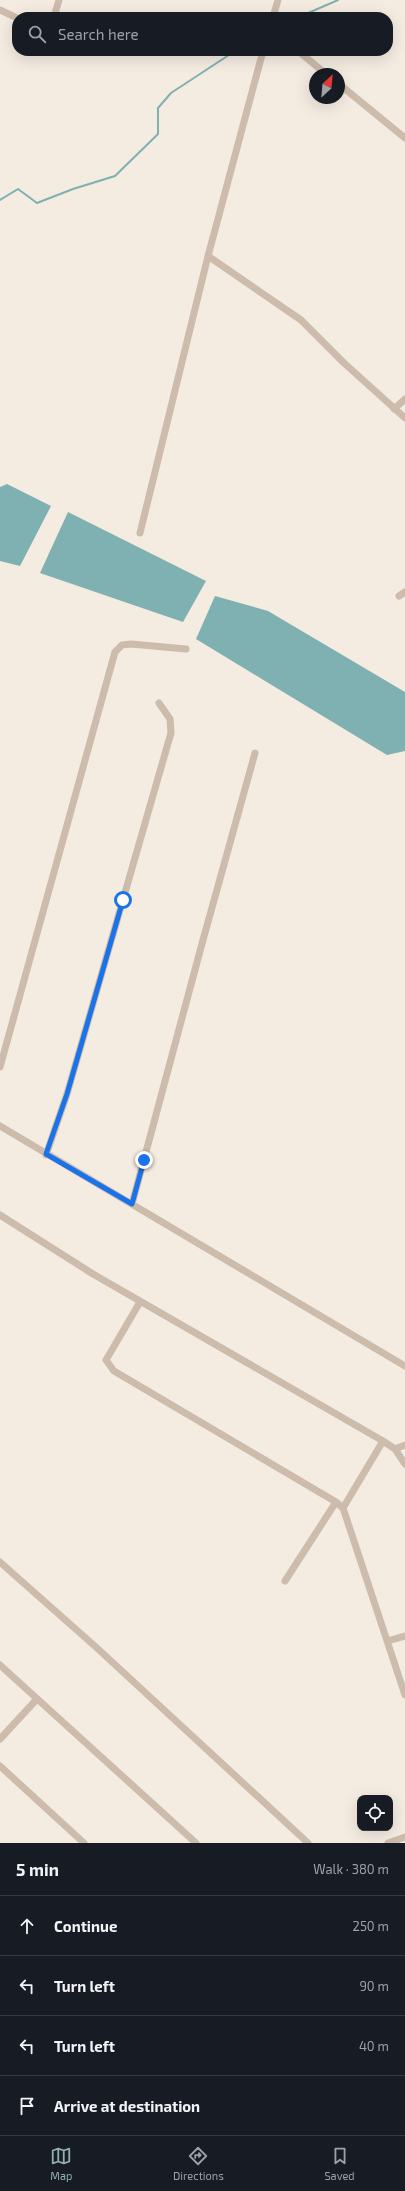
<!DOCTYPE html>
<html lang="en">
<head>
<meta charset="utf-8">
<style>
  :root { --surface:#171b24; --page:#20242c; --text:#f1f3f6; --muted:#9ea1a6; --line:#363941; --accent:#92aeb2 }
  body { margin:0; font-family:"Exo 2",sans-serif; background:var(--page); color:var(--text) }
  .controls { position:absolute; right:12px; bottom:12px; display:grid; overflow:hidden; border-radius:8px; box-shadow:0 4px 16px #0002 }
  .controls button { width:36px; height:36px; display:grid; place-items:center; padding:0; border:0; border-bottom:1px solid var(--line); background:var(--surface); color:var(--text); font:20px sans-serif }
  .compass { position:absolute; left:309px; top:68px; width:36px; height:36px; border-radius:50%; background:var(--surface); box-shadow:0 4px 16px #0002; rotate:26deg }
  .stop { position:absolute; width:12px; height:12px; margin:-9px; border:3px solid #1a73e8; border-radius:50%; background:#fff }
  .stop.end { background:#1a73e8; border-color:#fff; box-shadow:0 1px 4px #0008 }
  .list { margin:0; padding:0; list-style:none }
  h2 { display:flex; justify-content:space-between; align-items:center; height:52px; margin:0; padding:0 16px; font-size:17px }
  h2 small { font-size:13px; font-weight:400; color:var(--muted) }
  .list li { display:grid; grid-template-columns:26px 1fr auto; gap:12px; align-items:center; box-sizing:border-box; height:60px; padding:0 16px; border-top:1px solid var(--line) }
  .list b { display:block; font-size:15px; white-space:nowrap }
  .list em { font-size:13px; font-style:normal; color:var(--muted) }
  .icon { flex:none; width:22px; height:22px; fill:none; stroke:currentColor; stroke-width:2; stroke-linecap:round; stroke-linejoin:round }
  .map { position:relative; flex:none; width:405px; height:1843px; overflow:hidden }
  .search { position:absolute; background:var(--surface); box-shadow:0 4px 16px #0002; left:12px; right:12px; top:12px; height:44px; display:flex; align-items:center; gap:10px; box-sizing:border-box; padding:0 14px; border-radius:16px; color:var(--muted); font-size:15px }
  .sheet { height:292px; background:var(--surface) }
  nav { display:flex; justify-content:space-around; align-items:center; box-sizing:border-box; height:56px; border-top:1px solid var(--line); background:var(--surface); font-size:11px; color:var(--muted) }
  nav a { display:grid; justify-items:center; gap:2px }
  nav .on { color:var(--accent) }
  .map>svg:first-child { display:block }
  .water { fill:#7fb0b2 }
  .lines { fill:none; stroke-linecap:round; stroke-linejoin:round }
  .stream { stroke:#7fb0b2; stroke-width:2 }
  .minor { stroke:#cdbbac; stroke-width:7 }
  .route { stroke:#1a73e8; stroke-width:5 }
</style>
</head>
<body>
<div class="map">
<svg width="405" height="1843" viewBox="0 0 405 1843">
  <rect width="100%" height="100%" fill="#f4ebe1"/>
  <path class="water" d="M7,484L51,506L20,566L0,561V487Z
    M68,512L206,581L183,622L40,573Z
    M215,596L268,611L405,692V751L387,755L196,639Z"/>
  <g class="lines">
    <path class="stream" d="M299,17L338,0
      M0,200L18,189L37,203L73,189L115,176L158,134V108L171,93L235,51"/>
    <path class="minor" d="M0,10L17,18
      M54,17L59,0
      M273,17L278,0
      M298,51L326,74
      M339,84L405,138
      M208,256L301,320L344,363L405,418
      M394,409L405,399
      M140,533L208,256L263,51
      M399,596L405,592
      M0,1067L115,652L122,645L131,644L186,649
      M0,1126L405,1366
      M46,1155L67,1094L171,733L170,719L159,703
      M132,1204L203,940L255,753
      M0,1215L93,1274L383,1441L395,1449L405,1464
      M140,1302L106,1360L114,1371L336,1502L343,1508L405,1695
      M395,1449L405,1445
      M343,1508L383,1441
      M0,1562L97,1648L308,1843
      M285,1581L336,1502
      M387,1641L405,1636
      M0,1665L196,1843
      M0,1739L37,1699
      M0,1766L84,1843
      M388,1843L405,1837"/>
  </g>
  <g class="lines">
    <path class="route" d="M123,900L67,1094L46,1154L132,1204L144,1160"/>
  </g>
</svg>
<div class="controls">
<button><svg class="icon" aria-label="locate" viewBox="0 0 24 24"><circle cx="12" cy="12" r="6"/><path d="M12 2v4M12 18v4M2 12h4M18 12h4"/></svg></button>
</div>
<svg class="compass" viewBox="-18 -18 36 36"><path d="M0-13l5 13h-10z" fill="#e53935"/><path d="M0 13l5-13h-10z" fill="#9ea1a6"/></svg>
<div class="stop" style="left:123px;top:900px"></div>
<div class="stop end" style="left:144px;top:1160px"></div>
<div class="search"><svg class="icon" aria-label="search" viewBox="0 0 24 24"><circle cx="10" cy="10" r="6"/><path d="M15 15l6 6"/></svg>Search here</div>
</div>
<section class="sheet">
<h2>5 min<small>Walk · 380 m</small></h2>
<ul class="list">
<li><svg class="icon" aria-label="ahead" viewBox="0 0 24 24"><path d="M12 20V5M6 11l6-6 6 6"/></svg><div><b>Continue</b></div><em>250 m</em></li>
<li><svg class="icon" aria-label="left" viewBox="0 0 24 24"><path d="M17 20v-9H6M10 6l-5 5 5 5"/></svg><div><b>Turn left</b></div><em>90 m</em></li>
<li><svg class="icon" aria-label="left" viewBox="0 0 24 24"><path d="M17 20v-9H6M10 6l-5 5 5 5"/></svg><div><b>Turn left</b></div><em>40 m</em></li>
<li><svg class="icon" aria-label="arrive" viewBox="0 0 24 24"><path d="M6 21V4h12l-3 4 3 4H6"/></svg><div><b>Arrive at destination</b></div></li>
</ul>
</section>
<nav>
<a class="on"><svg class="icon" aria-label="map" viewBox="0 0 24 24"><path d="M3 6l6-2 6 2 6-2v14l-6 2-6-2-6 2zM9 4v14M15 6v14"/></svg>Map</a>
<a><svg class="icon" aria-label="directions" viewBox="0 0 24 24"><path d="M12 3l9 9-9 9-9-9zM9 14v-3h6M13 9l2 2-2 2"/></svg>Directions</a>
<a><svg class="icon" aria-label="saved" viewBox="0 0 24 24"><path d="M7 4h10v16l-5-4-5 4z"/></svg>Saved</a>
</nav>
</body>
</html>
